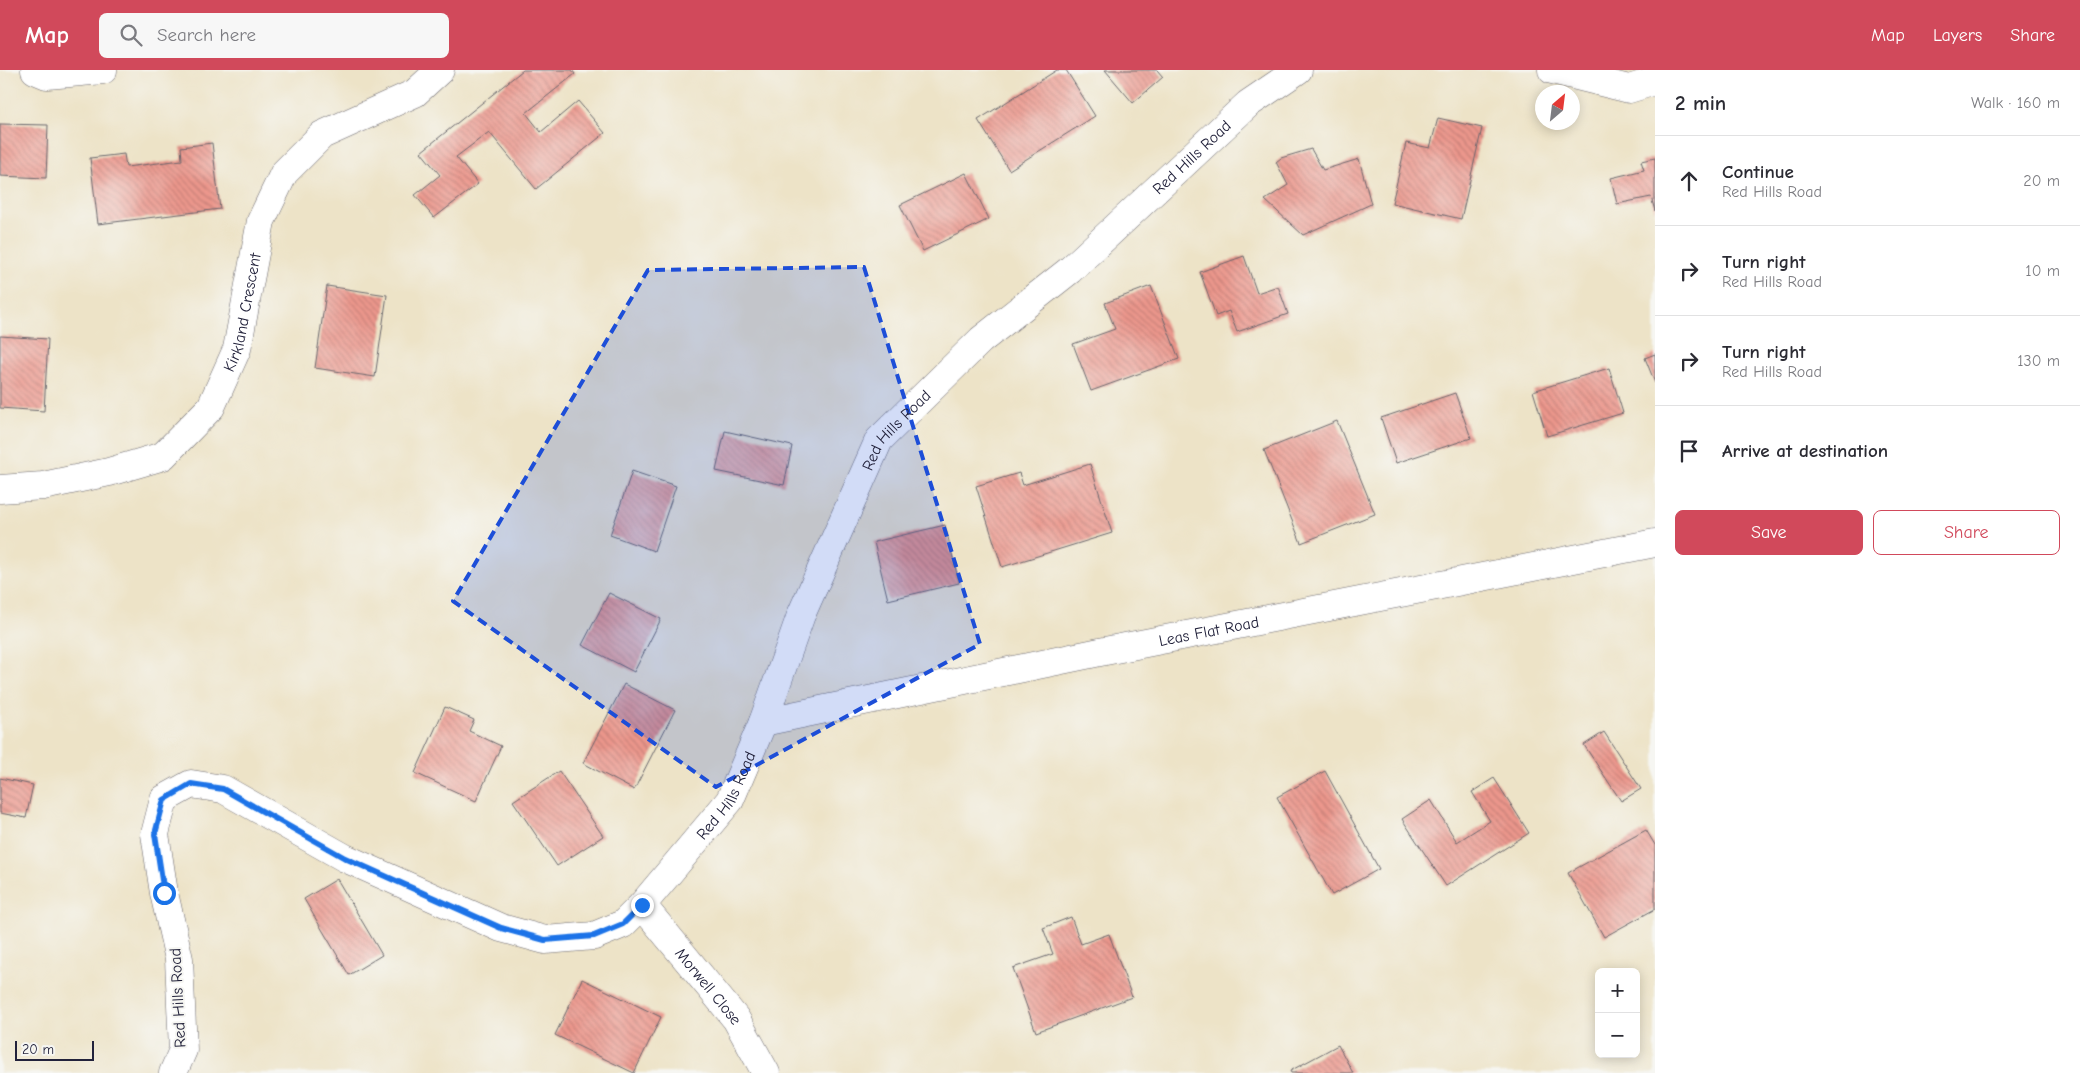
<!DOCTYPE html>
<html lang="en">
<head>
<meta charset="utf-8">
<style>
  :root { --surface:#fff; --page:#f7f7f7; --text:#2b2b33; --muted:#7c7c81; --line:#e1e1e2; --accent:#d1495b }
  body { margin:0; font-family:"Comic Neue",sans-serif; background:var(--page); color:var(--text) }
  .controls { position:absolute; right:15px; bottom:15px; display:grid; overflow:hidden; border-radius:8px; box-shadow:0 2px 12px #0003 }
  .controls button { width:45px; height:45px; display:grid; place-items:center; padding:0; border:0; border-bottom:1px solid var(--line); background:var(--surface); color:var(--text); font:25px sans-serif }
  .compass { position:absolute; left:1535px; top:15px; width:45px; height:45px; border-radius:50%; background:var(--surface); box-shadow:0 2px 12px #0003; rotate:28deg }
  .scale { position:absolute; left:15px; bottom:12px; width:79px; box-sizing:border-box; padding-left:5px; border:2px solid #22223b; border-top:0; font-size:14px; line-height:18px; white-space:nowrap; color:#22223b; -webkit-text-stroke:4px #f6f6f2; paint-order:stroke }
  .stop { position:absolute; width:15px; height:15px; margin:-11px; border:4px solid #1a73e8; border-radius:50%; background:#fff }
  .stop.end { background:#1a73e8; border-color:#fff; box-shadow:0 1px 5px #0008 }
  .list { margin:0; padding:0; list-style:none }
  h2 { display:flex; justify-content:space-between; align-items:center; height:65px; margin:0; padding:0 20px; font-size:21px }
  h2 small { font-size:16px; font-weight:400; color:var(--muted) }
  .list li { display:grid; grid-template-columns:32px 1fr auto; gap:15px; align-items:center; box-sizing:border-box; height:90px; padding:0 20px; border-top:1px solid var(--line) }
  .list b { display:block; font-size:19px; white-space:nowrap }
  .list p { margin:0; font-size:16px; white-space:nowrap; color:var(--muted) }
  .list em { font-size:16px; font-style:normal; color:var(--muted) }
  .actions { display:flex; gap:10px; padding:15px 20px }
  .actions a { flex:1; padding:11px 0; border:1px solid var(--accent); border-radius:8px; text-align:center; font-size:18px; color:var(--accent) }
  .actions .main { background:var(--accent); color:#fff }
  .icon { flex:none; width:28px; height:28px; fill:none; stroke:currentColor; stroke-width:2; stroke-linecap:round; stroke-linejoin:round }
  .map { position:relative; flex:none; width:1655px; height:1003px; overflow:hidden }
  header { display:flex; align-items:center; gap:30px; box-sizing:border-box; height:70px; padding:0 25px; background:var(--accent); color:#fff }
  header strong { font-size:24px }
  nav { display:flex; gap:28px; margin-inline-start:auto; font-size:18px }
  .search { width:350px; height:45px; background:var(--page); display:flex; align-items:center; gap:12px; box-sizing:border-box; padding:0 18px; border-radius:8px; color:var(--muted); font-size:19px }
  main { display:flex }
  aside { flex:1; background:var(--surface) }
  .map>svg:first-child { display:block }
  .building { fill:url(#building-back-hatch) }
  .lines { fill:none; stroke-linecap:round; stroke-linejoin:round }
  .minor-casing { stroke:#69666c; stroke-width:29 }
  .major-casing { stroke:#69666c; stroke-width:29 }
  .minor { stroke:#fff; stroke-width:28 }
  .major { stroke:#fff; stroke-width:28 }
  .route { stroke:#1a73e8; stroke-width:6 }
  .marked { fill:#1d4ed8; fill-opacity:0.2; stroke:#1d4ed8; stroke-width:4; stroke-dasharray:10 6; stroke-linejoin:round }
  .labels { text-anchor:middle; stroke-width:4; stroke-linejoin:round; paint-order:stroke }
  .street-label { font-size:16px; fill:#22223b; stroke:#f6f6f2 }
</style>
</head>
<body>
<header>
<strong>Map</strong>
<div class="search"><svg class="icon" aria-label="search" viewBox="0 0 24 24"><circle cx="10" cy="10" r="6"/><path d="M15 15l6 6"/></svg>Search here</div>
<nav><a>Map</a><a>Layers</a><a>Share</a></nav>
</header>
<main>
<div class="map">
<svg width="1655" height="1003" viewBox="0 0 1655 1003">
  <defs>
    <pattern id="building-back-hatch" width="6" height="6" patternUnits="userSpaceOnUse" patternTransform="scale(1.25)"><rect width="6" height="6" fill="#ec978c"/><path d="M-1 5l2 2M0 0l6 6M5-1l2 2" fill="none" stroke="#bf7b74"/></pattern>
  </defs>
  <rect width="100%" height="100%" fill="#f6f6f2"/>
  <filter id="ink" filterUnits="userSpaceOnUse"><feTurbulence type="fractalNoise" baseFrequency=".02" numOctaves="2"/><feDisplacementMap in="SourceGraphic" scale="10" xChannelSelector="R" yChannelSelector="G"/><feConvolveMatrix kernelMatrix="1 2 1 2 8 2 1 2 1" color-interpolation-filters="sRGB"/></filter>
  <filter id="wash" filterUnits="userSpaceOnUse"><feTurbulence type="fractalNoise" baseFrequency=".0096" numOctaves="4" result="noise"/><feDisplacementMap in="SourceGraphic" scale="20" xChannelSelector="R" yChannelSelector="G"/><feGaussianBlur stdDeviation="1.12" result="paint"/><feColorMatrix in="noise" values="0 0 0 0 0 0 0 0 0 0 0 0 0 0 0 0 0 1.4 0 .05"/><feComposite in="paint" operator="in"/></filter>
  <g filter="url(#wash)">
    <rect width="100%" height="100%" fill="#ede3c7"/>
    <g id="blocks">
      <path class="building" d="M523,0H572L575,4L526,43L541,62L578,31L605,63L536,119L489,62L456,87L478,114L434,148L415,125L440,105L421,82Z
        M1057,0H1066L1095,46L1009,100L978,50Z
        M1105,0H1157L1163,7L1133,33Z
        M1438,48L1482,58L1461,149L1392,133L1406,73L1430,78Z
        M0,54L48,55L46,108L0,106Z
        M212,73L220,139L98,154L90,88L124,84L126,97L182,90L181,77Z
        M1311,79L1323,100L1359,89L1371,134L1303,165L1265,130L1288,115L1276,92L1281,88Z
        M1655,88V141L1651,127L1617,134L1611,108L1644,100L1641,91Z
        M966,103L989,149L923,181L900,135Z
        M1244,186L1257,223L1278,216L1288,244L1237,262L1229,241L1216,246L1200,202Z
        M327,216L387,225L375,307L315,298Z
        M1151,216L1179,289L1091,321L1073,274L1115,259L1105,233Z
        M0,266L48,269L44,341L0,338Z
        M1655,284V313L1645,288Z
        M1609,298L1623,343L1547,366L1533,321Z
        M1455,323L1471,368L1396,393L1381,348Z
        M1337,351L1375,444L1301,473L1264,380Z
        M725,361L792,376L784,415L716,401Z
        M1090,394L1112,463L1002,497L976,416L1019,403L1023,415Z
        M632,401L676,416L654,481L610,465Z
        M945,455L959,513L888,530L874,472Z
        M609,523L661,549L634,602L582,575Z
        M624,614L675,640L634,720L583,693Z
        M445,637L474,650L469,661L501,676L476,731L415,703Z
        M1604,662L1641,719L1621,731L1584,675Z
        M559,701L603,766L557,796L513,731Z
        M1325,701L1379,799L1332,825L1277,727Z
        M0,708L33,715L26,748L0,743Z
        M1494,708L1529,763L1446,816L1402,749L1431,730L1457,772L1490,751L1472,722Z
        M1646,760L1655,775V839L1604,867L1568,803Z
        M337,809L382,885L349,905L304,829Z
        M1071,847L1081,874L1109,864L1132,927L1036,962L1013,898L1053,884L1043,858Z
        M582,909L661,947L634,1003L555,965Z
        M1338,975L1353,1003H1291L1290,1001Z"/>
    </g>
  </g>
  <g filter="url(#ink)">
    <use href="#blocks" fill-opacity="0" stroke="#69666c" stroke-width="1"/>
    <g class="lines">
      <g class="minor-casing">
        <g id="minor">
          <path d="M35,0L47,5L103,0"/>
          <path id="s1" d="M0,419L43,416L109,402L163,386L211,337L237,279L261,151L284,103L322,65L415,23L440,0"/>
          <path id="s2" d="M763,652L1100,582L1655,473"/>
          <path id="s3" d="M642,835L736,949L766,1003"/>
        </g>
      </g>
      <g class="major-casing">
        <g id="major">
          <path d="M1552,0L1629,19L1655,11"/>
          <path id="s4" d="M173,1003L183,980L179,889L164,823L155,764L164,729L191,714L223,719L345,788L501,858L545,870L594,866L623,854L642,835L730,730L763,652L801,545L879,370L981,270L1070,200L1248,34L1298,0"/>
        </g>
      </g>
      <use href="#minor" class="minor"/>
      <use href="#major" class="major"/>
    </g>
  </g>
  <g class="lines" filter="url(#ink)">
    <path class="route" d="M164,823L155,764L164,730L191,714L223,719L345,788L501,858L545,870L594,866L623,854L642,835"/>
  </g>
  <path class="marked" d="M864,197L980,574L716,717L453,531L648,200Z"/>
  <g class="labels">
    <g class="street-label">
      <text dy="6" stroke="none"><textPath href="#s4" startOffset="1756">Red Hills Road</textPath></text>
      <text dy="6" stroke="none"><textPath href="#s1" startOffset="336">Kirkland Crescent</textPath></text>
      <text dy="6" stroke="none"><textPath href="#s4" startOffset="1352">Red Hills Road</textPath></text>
      <text dy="6" stroke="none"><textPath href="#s2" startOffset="455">Leas Flat Road</textPath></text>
      <text dy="6" stroke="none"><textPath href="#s4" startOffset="946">Red Hills Road</textPath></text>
      <text dy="6" stroke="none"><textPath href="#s3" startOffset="105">Morwell Close</textPath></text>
      <text transform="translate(177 928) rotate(-93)" y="6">Red Hills Road</text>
    </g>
  </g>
</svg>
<div class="controls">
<button>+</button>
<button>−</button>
</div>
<svg class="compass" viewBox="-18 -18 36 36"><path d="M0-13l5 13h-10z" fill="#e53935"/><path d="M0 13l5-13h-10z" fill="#7c7c81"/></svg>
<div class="scale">20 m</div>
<div class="stop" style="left:164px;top:823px"></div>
<div class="stop end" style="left:642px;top:835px"></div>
</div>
<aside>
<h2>2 min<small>Walk · 160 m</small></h2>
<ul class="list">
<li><svg class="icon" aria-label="ahead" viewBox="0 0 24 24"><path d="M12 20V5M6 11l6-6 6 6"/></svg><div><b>Continue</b><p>Red Hills Road</p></div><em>20 m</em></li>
<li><svg class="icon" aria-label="right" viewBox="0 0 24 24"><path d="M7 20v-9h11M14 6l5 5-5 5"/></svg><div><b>Turn right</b><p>Red Hills Road</p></div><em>10 m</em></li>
<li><svg class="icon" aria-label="right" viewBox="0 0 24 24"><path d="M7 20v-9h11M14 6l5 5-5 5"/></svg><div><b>Turn right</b><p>Red Hills Road</p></div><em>130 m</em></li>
<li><svg class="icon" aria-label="arrive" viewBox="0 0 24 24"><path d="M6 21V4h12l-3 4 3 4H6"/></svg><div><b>Arrive at destination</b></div></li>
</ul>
<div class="actions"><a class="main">Save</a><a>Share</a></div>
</aside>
</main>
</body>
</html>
